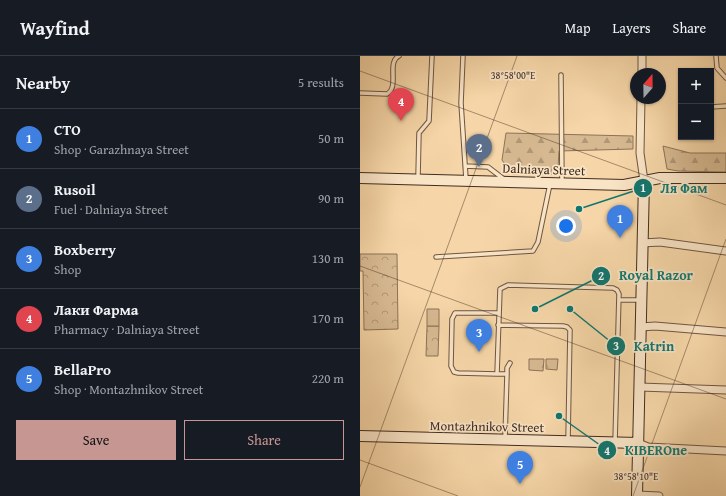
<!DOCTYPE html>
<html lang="en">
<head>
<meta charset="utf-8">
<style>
  :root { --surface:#171b24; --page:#242831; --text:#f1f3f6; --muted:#9ea1a6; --line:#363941; --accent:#c59692 }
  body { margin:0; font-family:"Gentium Book Plus",serif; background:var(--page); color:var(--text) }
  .controls { position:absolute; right:12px; top:12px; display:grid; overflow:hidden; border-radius:0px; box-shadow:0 1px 3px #0004 }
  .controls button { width:36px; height:36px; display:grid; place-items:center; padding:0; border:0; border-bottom:1px solid var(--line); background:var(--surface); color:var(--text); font:20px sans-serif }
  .compass { position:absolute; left:270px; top:12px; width:36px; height:36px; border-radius:50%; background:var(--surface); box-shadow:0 1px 3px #0004; rotate:20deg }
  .you { position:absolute; left:206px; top:170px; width:14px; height:14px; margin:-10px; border:3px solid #fff; border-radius:50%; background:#1a73e8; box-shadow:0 0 0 6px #1a73e833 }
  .badge { display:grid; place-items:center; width:26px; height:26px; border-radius:50%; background:var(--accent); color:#fff; font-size:13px; font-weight:700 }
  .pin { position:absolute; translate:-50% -33px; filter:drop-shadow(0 1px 2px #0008) }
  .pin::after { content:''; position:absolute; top:21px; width:14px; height:12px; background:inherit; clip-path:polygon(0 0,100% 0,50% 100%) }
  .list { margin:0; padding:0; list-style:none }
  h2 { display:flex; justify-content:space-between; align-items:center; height:52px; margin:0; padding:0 16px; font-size:17px }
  h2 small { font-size:13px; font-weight:400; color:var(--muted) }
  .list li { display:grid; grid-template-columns:26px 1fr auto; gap:12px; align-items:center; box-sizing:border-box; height:60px; padding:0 16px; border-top:1px solid var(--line) }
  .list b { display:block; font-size:15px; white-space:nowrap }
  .list p { margin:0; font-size:13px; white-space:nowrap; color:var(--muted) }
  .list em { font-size:13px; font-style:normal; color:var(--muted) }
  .actions { display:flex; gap:8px; padding:12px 16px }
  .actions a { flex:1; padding:9px 0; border:1px solid var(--accent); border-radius:0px; text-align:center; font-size:14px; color:var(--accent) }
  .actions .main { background:var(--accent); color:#111 }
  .map { position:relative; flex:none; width:366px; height:440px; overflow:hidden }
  header { display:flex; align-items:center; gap:24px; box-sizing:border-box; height:56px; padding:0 20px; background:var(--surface); border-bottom:1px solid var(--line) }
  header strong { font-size:19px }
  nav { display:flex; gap:22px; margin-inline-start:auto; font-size:14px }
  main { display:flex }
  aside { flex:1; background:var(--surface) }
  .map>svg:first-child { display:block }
  .forest { fill:url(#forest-firs); stroke:#8c7258 }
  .park { fill:url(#park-crowns); stroke:#8c7258 }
  .pitch { fill:#d7b991; stroke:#8c7258 }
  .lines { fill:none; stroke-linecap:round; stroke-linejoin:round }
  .lane-casing { stroke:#6e5642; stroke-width:5.5 }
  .street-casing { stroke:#6e5642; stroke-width:9 }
  .secondary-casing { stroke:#412c20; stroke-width:12 }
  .lane { stroke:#f9e4c6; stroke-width:3.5 }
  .street { stroke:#f9e4c6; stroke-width:7 }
  .secondary { stroke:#f9e4c6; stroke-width:10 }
  .ticks { fill:none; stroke:#412c20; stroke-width:1; stroke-opacity:0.45 }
  .labels { text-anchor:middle; stroke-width:3.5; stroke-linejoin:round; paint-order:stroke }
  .street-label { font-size:13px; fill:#412c20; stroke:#f9e4c6 }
  .ticks-label { font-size:10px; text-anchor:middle; fill:#412c20; stroke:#f9e4c6; stroke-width:3.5; stroke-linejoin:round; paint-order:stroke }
  .leader { fill:none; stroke:#0f766e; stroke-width:1.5 }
  .callout-dot { fill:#0f766e; stroke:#f9e4c6; stroke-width:1.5 }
  .mark-label { font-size:12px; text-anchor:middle; font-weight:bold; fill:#fff }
  .callout-label { font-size:14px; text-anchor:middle; font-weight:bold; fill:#0f766e; stroke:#f9e4c6; stroke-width:3.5; stroke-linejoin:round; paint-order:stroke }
</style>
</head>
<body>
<header>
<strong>Wayfind</strong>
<nav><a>Map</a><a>Layers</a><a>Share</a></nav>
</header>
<main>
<aside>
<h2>Nearby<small>5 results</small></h2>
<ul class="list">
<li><span class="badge" style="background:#3f7fe0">1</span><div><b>СТО</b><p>Shop · Garazhnaya Street</p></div><em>50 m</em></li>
<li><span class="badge" style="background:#5c6f8a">2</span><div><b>Rusoil</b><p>Fuel · Dalniaya Street</p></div><em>90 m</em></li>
<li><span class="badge" style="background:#3f7fe0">3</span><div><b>Boxberry</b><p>Shop</p></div><em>130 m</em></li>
<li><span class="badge" style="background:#e0444e">4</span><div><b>Лаки Фарма</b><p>Pharmacy · Dalniaya Street</p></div><em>170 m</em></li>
<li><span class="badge" style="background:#3f7fe0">5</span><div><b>BellaPro</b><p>Shop · Montazhnikov Street</p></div><em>220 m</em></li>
</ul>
<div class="actions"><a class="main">Save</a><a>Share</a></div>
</aside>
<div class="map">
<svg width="366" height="440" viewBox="0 0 366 440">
  <defs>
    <pattern id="forest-firs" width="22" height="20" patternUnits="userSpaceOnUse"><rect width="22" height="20" fill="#d7b991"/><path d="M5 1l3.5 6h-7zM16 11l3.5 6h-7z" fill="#b09776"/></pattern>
    <pattern id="park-crowns" width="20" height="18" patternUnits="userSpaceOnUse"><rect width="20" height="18" fill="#d7b991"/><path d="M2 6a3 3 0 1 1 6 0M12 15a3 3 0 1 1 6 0" fill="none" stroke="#b09776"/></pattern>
  </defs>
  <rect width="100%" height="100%" fill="#f6d6a8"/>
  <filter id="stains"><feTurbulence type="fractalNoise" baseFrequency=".005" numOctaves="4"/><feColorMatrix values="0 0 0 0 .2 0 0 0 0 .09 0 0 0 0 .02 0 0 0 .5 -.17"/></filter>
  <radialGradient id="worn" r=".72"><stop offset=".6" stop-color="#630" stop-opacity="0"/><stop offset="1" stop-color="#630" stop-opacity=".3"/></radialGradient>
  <path class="forest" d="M146,77L273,80V93L199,95L198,112L193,118H152L142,104Z
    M303,90L330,97H366V116L318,115L307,113Z"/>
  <path class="park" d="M0,198H37L38,273L4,274L3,215H0Z
    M67,270H79L78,300H66Z
    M169,303H184L183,315L169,314Z
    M186,303H198L197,314L186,313Z"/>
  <path class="pitch" d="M67,253H79V270H67Z"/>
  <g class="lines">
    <g class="lane-casing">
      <path id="lane" d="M103,0L101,47L106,123
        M356,0L357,12L366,22
        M201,19L202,126
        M0,37L27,38C40,31 26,6 39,0
        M351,51L366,50
        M105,110L128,111L145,124
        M58,121L59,77L69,65L72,0
        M76,201L173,195L178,186L190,128
        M259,244H279
        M138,269L203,270L207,271L210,274L208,384
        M137,318L98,317L94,316L91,310L92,263L95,257H139
        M147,318V312L150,307
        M145,382L147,318H137L140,233L148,229L253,232L257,234L259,238L255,386"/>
    </g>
    <g class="street-casing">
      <path id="street" d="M282,18V0
        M281,42L280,97L284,125
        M282,187L300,186L366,195
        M281,271L295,270L366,276
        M280,331L366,334
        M278,387L288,391L366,395
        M277,439L299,440"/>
    </g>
    <g class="secondary-casing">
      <path id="secondary" d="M0,122L264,129L300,122H366
        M0,380L278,387
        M277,440L284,125"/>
    </g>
    <use href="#lane" class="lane"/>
    <use href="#street" class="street"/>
    <use href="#secondary" class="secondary"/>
  </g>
  <path class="ticks" d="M0,15L366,149M0,210L366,343M0,404L98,440M0,431L157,0M273,440L366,183"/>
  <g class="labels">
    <g class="street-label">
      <text transform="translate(184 113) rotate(2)" y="5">Dalniaya Street</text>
      <text transform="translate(127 370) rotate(1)" y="5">Montazhnikov Street</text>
    </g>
  </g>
  <g class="ticks-label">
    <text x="153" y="23">38°58'00"E</text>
    <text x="276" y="424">38°58'10"E</text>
  </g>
  <path class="leader" d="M219 153L283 132M175 253L241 220M210 253L256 290M199 360L247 394"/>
  <g class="callout-dot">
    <circle cx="219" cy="153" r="4"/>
    <circle cx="175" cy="253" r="4"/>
    <circle cx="210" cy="253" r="4"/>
    <circle cx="199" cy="360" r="4"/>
    <circle cx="283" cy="132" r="10"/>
    <circle cx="241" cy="220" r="10"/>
    <circle cx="256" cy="290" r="10"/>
    <circle cx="247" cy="394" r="10"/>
  </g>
  <g class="mark-label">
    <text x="283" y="136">1</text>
    <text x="241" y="224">2</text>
    <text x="256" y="294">3</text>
    <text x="247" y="399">4</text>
  </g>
  <g class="callout-label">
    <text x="324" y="137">Ля Фам</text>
    <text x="296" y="224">Royal Razor</text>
    <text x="294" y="295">Katrin</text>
    <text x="296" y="399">KIBEROne</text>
  </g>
  <rect width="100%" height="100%" filter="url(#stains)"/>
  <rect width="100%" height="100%" fill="url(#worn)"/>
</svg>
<div class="controls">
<button>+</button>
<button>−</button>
</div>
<svg class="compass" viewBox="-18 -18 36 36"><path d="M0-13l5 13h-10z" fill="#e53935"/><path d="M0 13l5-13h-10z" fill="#9ea1a6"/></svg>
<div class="you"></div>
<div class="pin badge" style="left:260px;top:182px;background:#3f7fe0">1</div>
<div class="pin badge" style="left:119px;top:111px;background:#5c6f8a">2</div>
<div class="pin badge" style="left:119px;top:296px;background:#3f7fe0">3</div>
<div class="pin badge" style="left:41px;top:65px;background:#e0444e">4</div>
<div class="pin badge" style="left:160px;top:428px;background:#3f7fe0">5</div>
</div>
</main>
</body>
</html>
